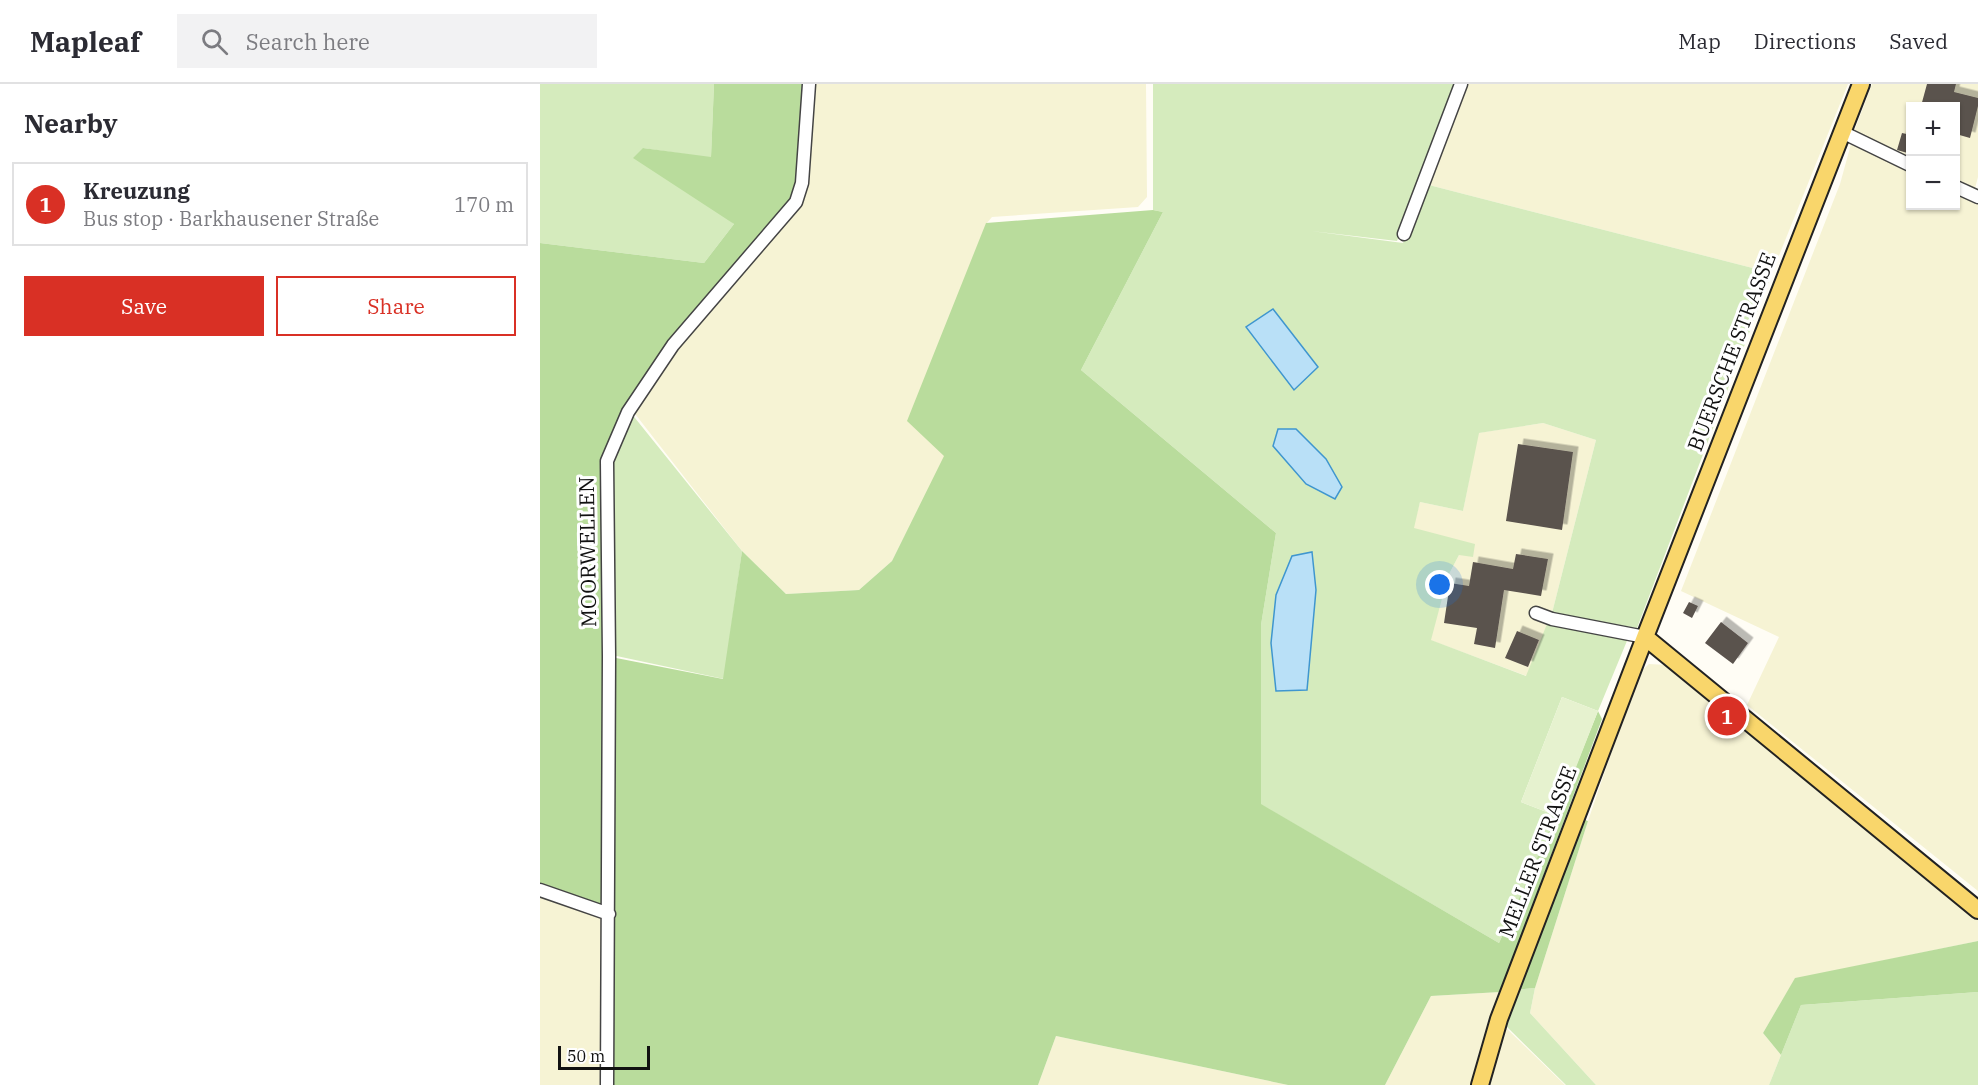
<!DOCTYPE html>
<html lang="en">
<head>
<meta charset="utf-8">
<style>
  :root { --surface:#fff; --page:#f2f2f3; --text:#2b2b33; --muted:#7c7c81; --line:#e1e1e2; --accent:#d93025 }
  body { margin:0; font-family:"IBM Plex Serif",serif; background:var(--page); color:var(--text) }
  .controls { position:absolute; right:18px; top:18px; display:grid; overflow:hidden; border-radius:0px; box-shadow:0 2px 4px #0004 }
  .controls button { width:54px; height:54px; display:grid; place-items:center; padding:0; border:0; border-bottom:2px solid var(--line); background:var(--surface); color:var(--text); font:30px sans-serif }
  .scale { position:absolute; left:18px; bottom:15px; width:92px; box-sizing:border-box; padding-left:6px; border:3px solid #111; border-top:0; font-size:16px; line-height:21px; white-space:nowrap; color:#111; -webkit-text-stroke:4px #fff; paint-order:stroke }
  .you { position:absolute; left:900px; top:501px; width:21px; height:21px; margin:-15px; border:4px solid #fff; border-radius:50%; background:#1a73e8; box-shadow:0 0 0 9px #1a73e833 }
  .badge { display:grid; place-items:center; width:39px; height:39px; border-radius:50%; background:var(--accent); color:#fff; font-size:20px; font-weight:700 }
  .pin { position:absolute; translate:-50% -50%; border:3px solid #fff; box-shadow:0 2px 6px #0006 }
  .list { margin:0; padding:0; list-style:none }
  h2 { display:flex; justify-content:space-between; align-items:center; height:78px; margin:0; padding:0 24px; font-size:26px }
  h2 small { font-size:20px; font-weight:400; color:var(--muted) }
  .list li { display:grid; grid-template-columns:39px 1fr auto; gap:18px; align-items:center; box-sizing:border-box; height:84px; margin:0 12px 12px; padding:0 12px; border:2px solid var(--line); border-radius:0px }
  .list b { display:block; font-size:22px; white-space:nowrap }
  .list p { margin:0; font-size:20px; white-space:nowrap; color:var(--muted) }
  .list em { font-size:20px; font-style:normal; color:var(--muted) }
  .actions { display:flex; gap:12px; padding:18px 24px }
  .actions a { flex:1; padding:14px 0; border:2px solid var(--accent); border-radius:0px; text-align:center; font-size:21px; color:var(--accent) }
  .actions .main { background:var(--accent); color:#fff }
  .icon { flex:none; width:33px; height:33px; fill:none; stroke:currentColor; stroke-width:2; stroke-linecap:round; stroke-linejoin:round }
  .map { position:relative; flex:none; width:1438px; height:1001px; overflow:hidden }
  header { display:flex; align-items:center; gap:36px; box-sizing:border-box; height:84px; padding:0 30px; background:var(--surface); border-bottom:2px solid var(--line) }
  header strong { font-size:28px }
  nav { display:flex; gap:33px; margin-inline-start:auto; font-size:21px }
  .search { width:420px; height:54px; background:var(--page); display:flex; align-items:center; gap:15px; box-sizing:border-box; padding:0 21px; border-radius:0px; color:var(--muted); font-size:22px }
  main { display:flex }
  aside { flex:1; background:var(--surface) }
  .map>svg:first-child { display:block }
  .farmland { fill:#f6f3d4 }
  .green { fill:#d5ebbd }
  .forest { fill:#b9dc9c }
  .pitch { fill:#e6f2cf }
  .water { fill:#b9e0f7; stroke:#3f96cf; stroke-width:1.5 }
  .building { fill:#5a524d; filter:url(#shadow) }
  .lines { fill:none; stroke-linecap:round; stroke-linejoin:round }
  .minor-casing { stroke:#444; stroke-width:15 }
  .major-casing { stroke:#222; stroke-width:20 }
  .minor { stroke:#fff; stroke-width:12 }
  .major { stroke:#f9d66b; stroke-width:16 }
  .labels { text-anchor:middle; stroke-width:6; stroke-linejoin:round; paint-order:stroke }
  .street-label { font-size:21px; fill:#111; stroke:#fff }
</style>
</head>
<body>
<header>
<strong>Mapleaf</strong>
<div class="search"><svg class="icon" aria-label="search" viewBox="0 0 24 24"><circle cx="10" cy="10" r="6"/><path d="M15 15l6 6"/></svg>Search here</div>
<nav><a>Map</a><a>Directions</a><a>Saved</a></nav>
</header>
<main>
<aside>
<h2>Nearby<small></small></h2>
<ul class="list">
<li><span class="badge">1</span><div><b>Kreuzung</b><p>Bus stop · Barkhausener Straße</p></div><em>170 m</em></li>
</ul>
<div class="actions"><a class="main">Save</a><a>Share</a></div>
</aside>
<div class="map">
<svg width="1438" height="1001" viewBox="0 0 1438 1001">
  <defs>
    <filter id="shadow"><feDropShadow dx="5.5" dy="-5.5" stdDeviation="0" flood-color="#0004"/></filter>
  </defs>
  <rect width="100%" height="100%" fill="#fffdf5"/>
  <path class="farmland" d="M272,0H606L607,113L598,123L452,133L446,140L405,372L352,477L319,506L246,510L202,467L92,326L137,264L262,120L266,100Z
    M924,0H1308L1232,189L885,100Z
    M1332,0H1438V93L1434,108L1416,99V22H1370V79L1312,53Z
    M1311,60L1370,87V122H1416V107L1438,117V807L1207,621L1239,553L1141,507L1300,100Z
    M1003,339L1056,356L1012,529L987,592L890,556L908,492L919,471L873,444L880,418L923,427L938,349Z
    M1109,580L1127,581L1438,836V857L1255,895L1223,949L1241,971L1229,1001H1056L990,929L995,904L1048,737L1098,590Z
    M0,809L64,833L63,1001H0Z
    M960,908L933,1001H845L891,912Z
    M963,941L1025,1001H946Z
    M516,952L748,1001H498Z"/>
  <path class="green" d="M0,0H174L171,74L103,64L194,140L164,179L0,159Z
    M613,0H918L857,157L771,147L863,159L885,100L1232,189L1097,544L1012,529L1056,356L1003,339L939,349L923,427L880,418L874,444L935,460L933,473L919,471L908,492L891,556L986,592L1007,540L1089,552L1058,627L1022,613L981,718L1017,732L959,859L720,720L721,541L736,449L541,286L623,128L613,126Z
    M91,329L202,467L184,595L72,571L69,377Z
    M995,904L990,929L1056,1001H1026L964,940L975,906Z
    M1438,908V1001H1229L1261,921Z"/>
  <path class="forest" d="M174,0H265L257,96L251,116L132,259L64,378L66,572L183,595L202,467L246,510L319,506L352,477L404,372L367,337L446,139L613,126L623,128L541,286L736,449L721,541V720L959,859L1016,732L1058,627L1062,635L960,908L891,912L845,1001H748L516,952L498,1001H72L70,828L0,803V159L164,179L194,140L93,74L103,64L171,73Z
    M1042,735L1048,737L995,904L975,906Z
    M1438,857V908L1261,921L1241,971L1223,949L1255,894Z"/>
  <path class="pitch" d="M1022,613L1058,627L1017,732L981,718Z"/>
  <path class="water" d="M733,225L778,283L754,306L706,243Z
    M738,345H756L786,375L802,403L795,415L766,400L733,362Z
    M772,468L776,506L767,606L736,607L731,559L736,511L752,472Z"/>
  <path class="building" d="M1387,0H1416L1414,8L1438,14V22L1430,54L1416,50V22H1381Z
    M1362,49L1371,51V70L1357,66Z
    M978,360L1033,368L1022,446L966,437Z
    M976,470L1008,475L1001,512L964,506L955,564L934,560L937,544L904,539L910,499L929,502L933,478L973,485Z
    M1149,518L1158,522L1152,534L1143,529Z
    M1181,538L1208,559L1193,580L1165,559Z
    M977,547L999,556L988,583L965,574Z"/>
  <g class="lines">
    <g class="minor-casing">
      <path id="minor" d="M1302,48L1370,81
        M1416,103L1438,113
        M864,150L921,0
        M996,529L1012,535L1105,553
        M0,806L69,830
        M67,1001L69,572L67,377L88,328L133,261L256,118L262,99L269,0"/>
    </g>
    <g class="major-casing">
      <path id="major" d="M1105,553L1438,826
        M940,1001L959,935L1105,553L1321,0"/>
    </g>
    <use href="#minor" class="minor"/>
    <use href="#major" class="major"/>
  </g>
  <g class="labels">
    <g class="street-label">
      <text transform="translate(1192 268) rotate(-69)" y="7">BUERSCHE STRASSE</text>
      <text transform="translate(48 468) rotate(-91)" y="7">MOORWELLEN</text>
      <text transform="translate(998 768) rotate(-69)" y="7">MELLER STRASSE</text>
    </g>
  </g>
</svg>
<div class="controls">
<button>+</button>
<button>−</button>
</div>
<div class="scale">50 m</div>
<div class="you"></div>
<div class="pin badge" style="left:1187px;top:632px">1</div>
</div>
</main>
</body>
</html>
